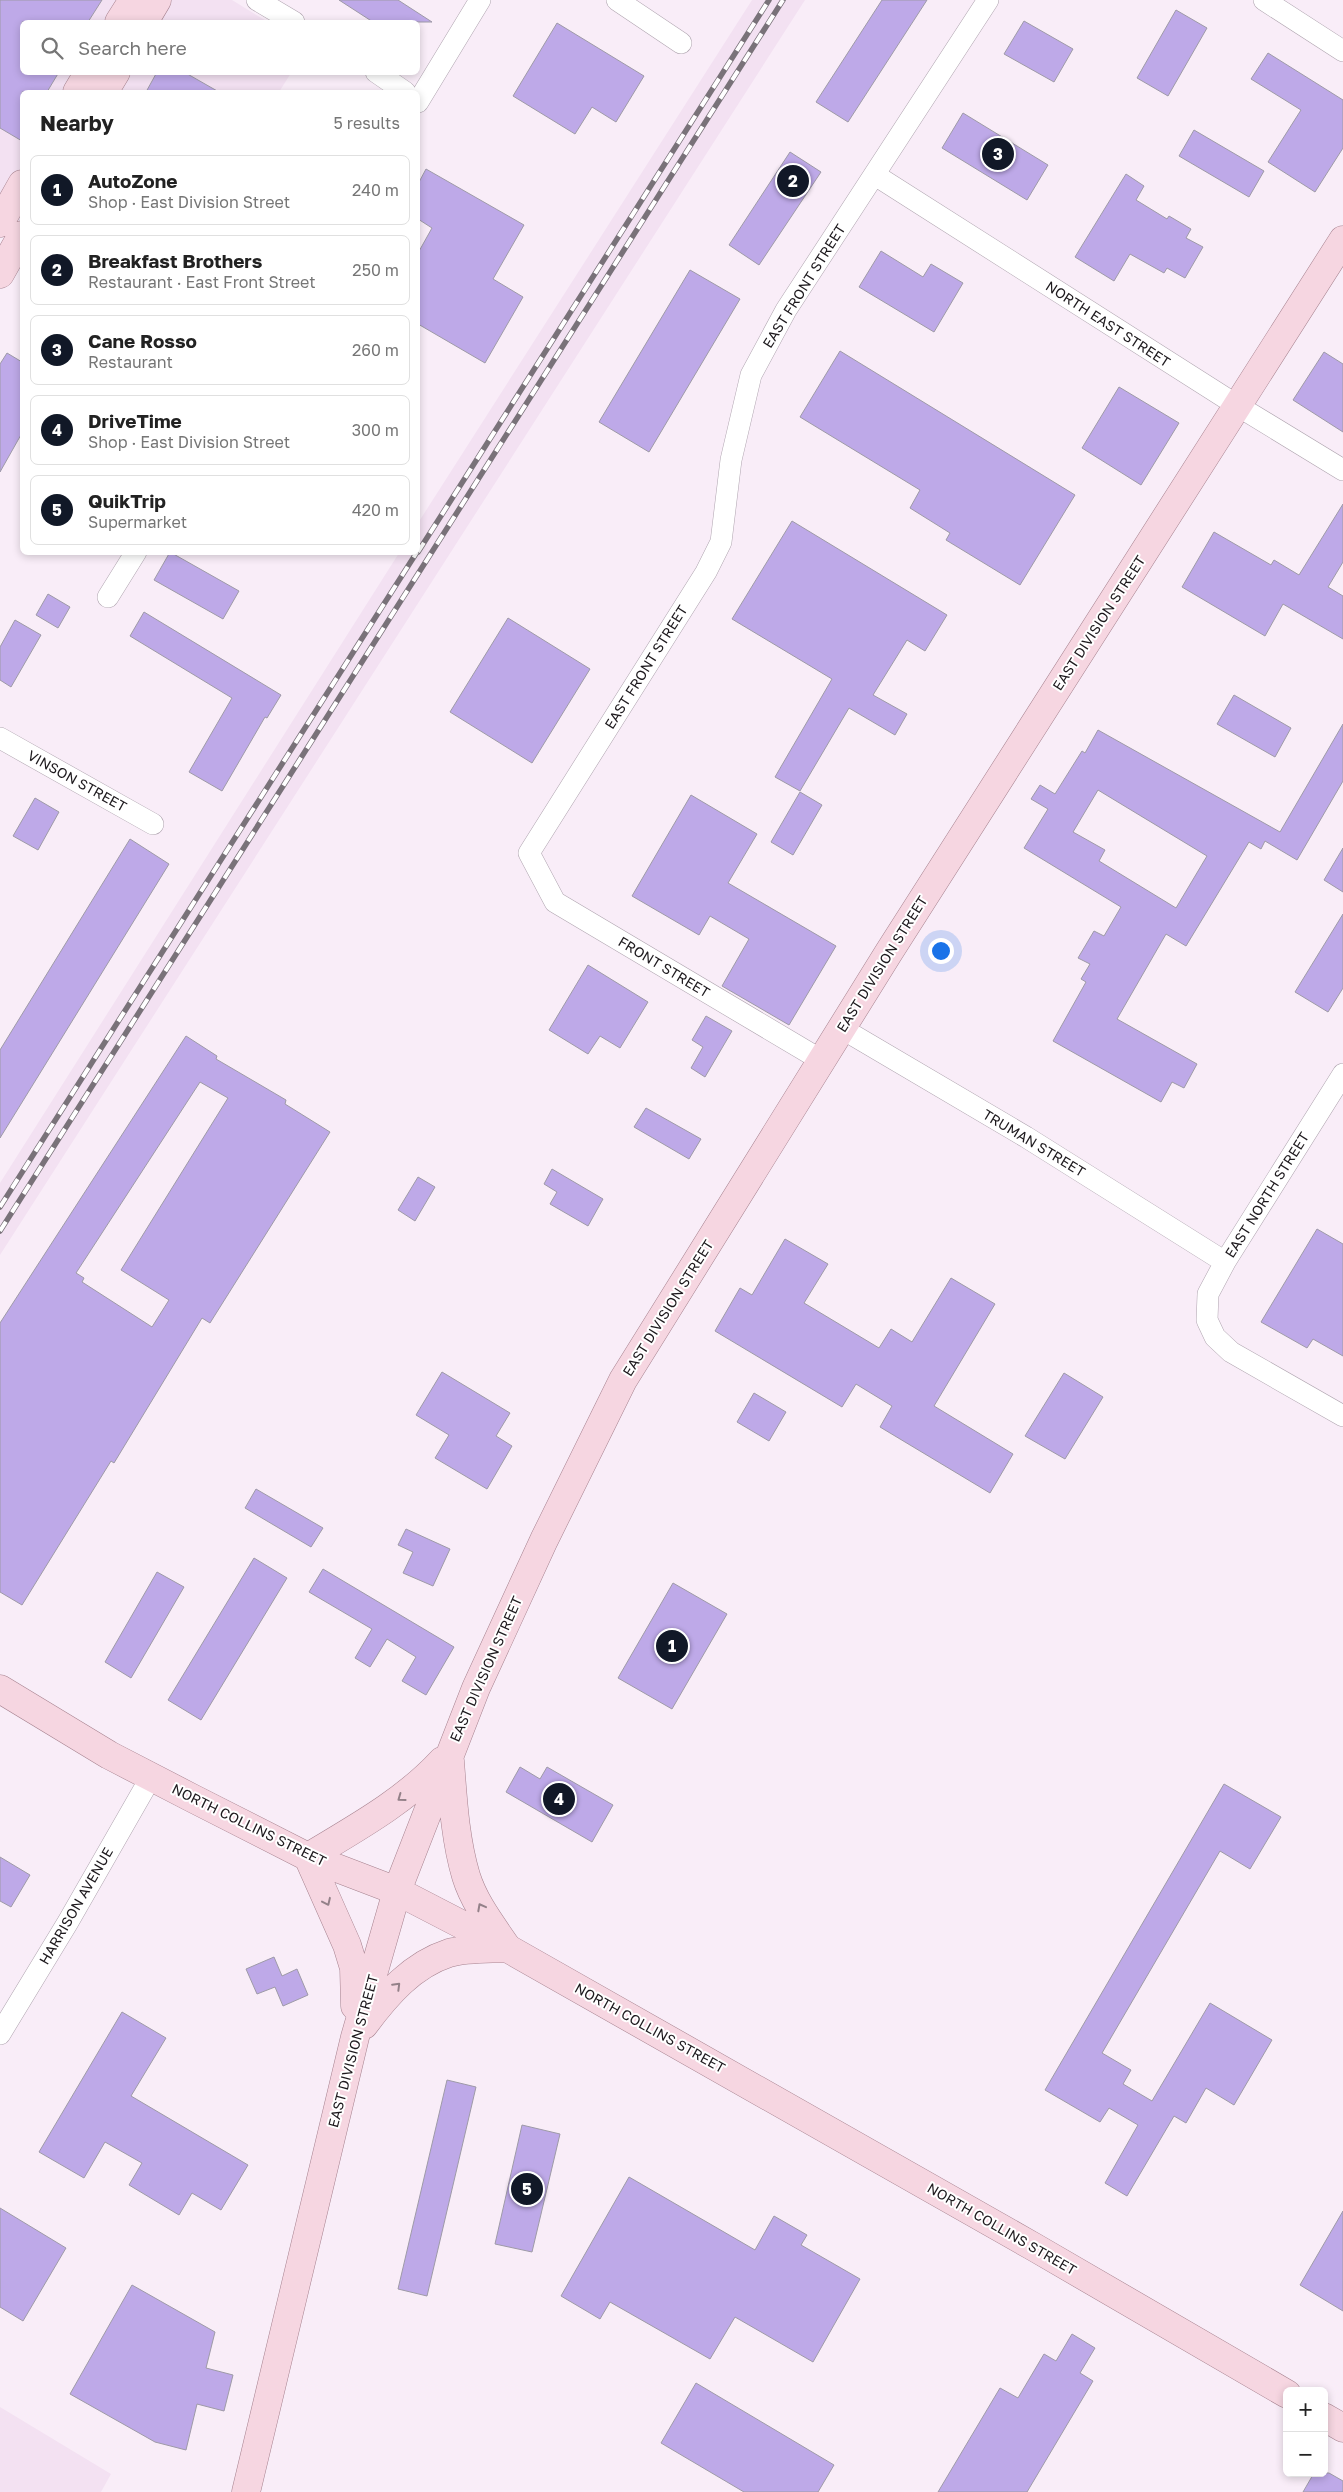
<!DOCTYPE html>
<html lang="en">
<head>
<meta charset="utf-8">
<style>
  :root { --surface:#fff; --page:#f2f2f2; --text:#222; --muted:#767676; --line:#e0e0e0; --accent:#111827 }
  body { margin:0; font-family:"Golos Text",sans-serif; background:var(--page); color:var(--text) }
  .controls { position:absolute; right:15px; bottom:15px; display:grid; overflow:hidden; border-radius:8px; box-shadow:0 2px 8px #0003 }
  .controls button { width:45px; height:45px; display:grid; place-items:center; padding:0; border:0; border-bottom:1px solid var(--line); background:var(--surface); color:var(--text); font:25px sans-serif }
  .you { position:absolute; left:940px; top:950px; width:18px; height:18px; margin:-12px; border:4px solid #fff; border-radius:50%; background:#1a73e8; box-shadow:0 0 0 8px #1a73e833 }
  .badge { display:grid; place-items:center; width:32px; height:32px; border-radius:50%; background:var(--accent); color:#fff; font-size:16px; font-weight:700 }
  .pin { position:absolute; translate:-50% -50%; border:2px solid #fff; box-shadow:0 1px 5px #0006 }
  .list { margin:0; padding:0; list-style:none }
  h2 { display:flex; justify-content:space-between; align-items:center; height:65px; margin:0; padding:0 20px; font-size:21px }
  h2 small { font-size:16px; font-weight:400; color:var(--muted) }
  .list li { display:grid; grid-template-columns:32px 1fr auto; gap:15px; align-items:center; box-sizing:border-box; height:70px; margin:0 10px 10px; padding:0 10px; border:1px solid var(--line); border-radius:8px }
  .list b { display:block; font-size:19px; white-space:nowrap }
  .list p { margin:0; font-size:16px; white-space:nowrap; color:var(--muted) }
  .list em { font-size:16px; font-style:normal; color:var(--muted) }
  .icon { flex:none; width:28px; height:28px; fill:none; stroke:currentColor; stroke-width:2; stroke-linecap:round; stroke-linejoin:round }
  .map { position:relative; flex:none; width:1343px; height:2492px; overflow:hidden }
  .search { position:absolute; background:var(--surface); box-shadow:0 2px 8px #0003; left:20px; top:20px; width:400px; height:55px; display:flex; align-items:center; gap:12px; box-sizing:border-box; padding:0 18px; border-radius:8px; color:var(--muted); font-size:19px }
  .panel { position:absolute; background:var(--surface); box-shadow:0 2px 8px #0003; left:20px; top:90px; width:400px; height:465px; border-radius:8px }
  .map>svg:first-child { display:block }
  .built { fill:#f3e1f2 }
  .building { fill:#bea9e8; stroke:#9e9aa7; fill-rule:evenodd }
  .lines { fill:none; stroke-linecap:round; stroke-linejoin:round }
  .minor-casing { stroke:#afa4af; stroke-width:22 }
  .major-casing { stroke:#a6828f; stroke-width:29 }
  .minor { stroke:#fff; stroke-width:21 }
  .major { stroke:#f6d6e1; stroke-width:28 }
  .rail-casing { stroke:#797279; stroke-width:5.5 }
  .rail { stroke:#fff; stroke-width:4; stroke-dasharray:11; stroke-linecap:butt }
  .oneway { stroke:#948189 }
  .labels { text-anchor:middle; stroke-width:4; stroke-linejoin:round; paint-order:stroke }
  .street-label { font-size:14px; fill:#1d191d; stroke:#fff }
</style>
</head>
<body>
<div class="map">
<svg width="1343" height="2492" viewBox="0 0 1343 2492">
  <rect width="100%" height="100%" fill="#f9edf8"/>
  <path class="built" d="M0,0H232L268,22H22V72L291,73L279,92H22V231L0,229Z
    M752,0H805L0,1255V1183L399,553L418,552V523Z
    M0,2407L111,2474L101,2492H0Z"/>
  <path class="building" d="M0,0H102L88,22H22V72H59L47,92H22V141L0,128Z
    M339,0H398L432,22H373Z
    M882,0H927L848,122L816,102Z
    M1176,10L1207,28L1168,96L1137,78Z
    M1024,21L1073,49L1054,82L1004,54Z
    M557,23L644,76L616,122L592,107L575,134L513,96Z
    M1268,53L1343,100V148L1315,192L1268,162L1301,110L1251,79Z
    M157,72H184L219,92H146Z
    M963,113L1048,165L1027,200L942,148Z
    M1194,130L1264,171L1249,197L1179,156Z
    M790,152L821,172L759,265L729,245Z
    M426,169L524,225L493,279L523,297L485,363L418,324V253L432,228L418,219V184Z
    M1126,174L1144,186L1136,200L1167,219L1169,216L1191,229L1186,238L1203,247L1185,278L1167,268L1164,273L1130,254L1114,281L1075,257Z
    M881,251L923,277L931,264L963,283L934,332L859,287Z
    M690,270L740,299L649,452L599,422Z
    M840,351L1075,495L1020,585L946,540L950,533L910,508L920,490L800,417Z
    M1324,352L1343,364V432L1293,400Z
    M7,353L22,362V433L0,472V364Z
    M1119,387L1179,423L1141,485L1082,448Z
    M1343,504V562L1328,587L1343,596V639L1283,604L1265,636L1182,587L1214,532L1271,565L1274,560L1299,575Z
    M792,521L947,615L925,651L907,640L873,695L907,714L895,735L849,708L800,791L775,777L832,679L732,619Z
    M170,552L239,591L223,619L154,580Z
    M48,594L70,607L58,628L36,615Z
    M144,612L281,695L267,718L265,717L222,791L189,772L232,698L130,636Z
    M508,618L590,669L532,763L450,712Z
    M15,620L41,635L11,687L0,680V647Z
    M1234,695L1291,728L1275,757L1217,724Z
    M1343,724V781L1297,860L1265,841L1261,849L1249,842L1186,946L1166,934L1117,1019L1197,1064L1184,1088L1172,1082L1161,1102L1053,1041L1086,982L1081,979L1090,964L1078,958L1094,931L1104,936L1121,907L1024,848L1048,809L1031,799L1040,785L1055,794L1082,751L1085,753L1098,730L1280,832ZM1098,790L1207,856L1176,908L1099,861L1105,850L1073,832Z
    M800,792L822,805L793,855L771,842Z
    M691,795L757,834L728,883L836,946L789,1025L722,986L749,939L710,916L699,935L632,896Z
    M35,798L59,812L38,850L13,836Z
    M130,839L169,864L0,1138V1050Z
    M1343,848V892L1324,880Z
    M1343,914V988L1328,1012L1295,992Z
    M588,965L648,1002L620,1048L600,1036L588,1054L549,1030Z
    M706,1016L732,1031L705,1077L691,1068L703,1047L692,1040Z
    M186,1036L217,1056L216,1059L286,1100L285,1104L330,1132L210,1323L202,1318L114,1463L111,1461L22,1605L0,1592V1323ZM200,1082L228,1098L121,1270L169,1300L152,1327L82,1282L84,1278L76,1273Z
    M646,1108L701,1139L689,1159L634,1127Z
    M552,1169L603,1199L588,1226L550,1204L557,1192L544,1184Z
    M418,1177L435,1187L415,1221L398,1210Z
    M1317,1229L1343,1244V1356L1313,1339L1307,1348L1261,1322Z
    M785,1239L828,1264L804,1303L879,1348L891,1329L912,1342L951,1278L995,1304L934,1406L1013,1454L990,1493L880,1427L892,1406L856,1384L842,1407L715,1331L740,1288L752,1295Z
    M442,1372L510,1413L496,1436L512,1446L487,1489L435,1458L449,1435L416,1415Z
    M1064,1373L1103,1397L1065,1459L1025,1436Z
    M754,1393L786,1412L769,1441L737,1422Z
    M256,1489L323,1528L311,1547L245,1508Z
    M406,1529L450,1549L433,1586L403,1573L413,1552L398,1545Z
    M254,1558L287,1578L201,1720L168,1700Z
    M323,1569L454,1647L426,1695L402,1681L416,1657L387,1639L370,1667L355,1658L372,1629L309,1592Z
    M157,1572L184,1587L131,1678L105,1662Z
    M673,1583L727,1614L672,1709L618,1678Z
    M520,1767L540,1779L547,1767L613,1805L592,1842L506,1792Z
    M1224,1784L1281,1817L1250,1869L1220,1851L1102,2053L1131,2070L1123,2084L1152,2101L1210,2003L1272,2040L1234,2105L1206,2088L1186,2123L1174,2116L1127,2196L1105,2183L1138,2125L1109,2108L1100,2122L1045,2090Z
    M0,1857L30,1875L11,1907L0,1901Z
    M274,1957L282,1976L297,1969L308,1995L283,2006L275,1987L257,1994L246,1969Z
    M122,2012L166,2038L131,2096L248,2165L221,2210L192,2193L179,2215L129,2185L142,2163L105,2142L84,2178L39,2152Z
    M447,2080L476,2087L427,2296L398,2289Z
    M522,2125L560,2134L532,2252L495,2244Z
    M629,2177L755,2250L774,2216L807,2235L801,2245L860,2279L813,2362L735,2317L710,2359L610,2302L600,2319L561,2296Z
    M0,2208L66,2248L23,2321L0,2307Z
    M1343,2211V2311L1300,2285Z
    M132,2285L215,2332L206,2368L233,2375L224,2411L197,2404L186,2450L155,2442L70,2394Z
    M1072,2334L1095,2348L1080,2373L1093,2381L1027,2492H938L1000,2388L1018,2398L1044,2354L1056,2361Z
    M696,2383L834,2465L818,2492H744L661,2443Z
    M1314,2473H1329L1343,2481V2492H1303Z"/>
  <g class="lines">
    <g class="minor-casing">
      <path id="minor" d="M257,0L294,22
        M617,0L681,43
        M1264,0L1343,51
        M376,72L405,92
        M418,102L480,0
        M875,175L1238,406L1343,470
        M108,597L136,552
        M0,738L153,824
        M841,1028L1026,1137L1225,1262
        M821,1060L555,902L529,853L706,572L721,542L731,460L751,375L786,310L988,0
        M1343,1074L1225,1262L1208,1294L1207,1320L1215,1337L1231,1352L1343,1416
        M0,2034L68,1922L151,1777"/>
    </g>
    <g class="major-casing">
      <path id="major" d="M119,22L133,0
        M144,22L157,0
        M77,92L89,72
        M104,92L116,72
        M0,223L22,184
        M0,274L22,235
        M0,1689L109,1755L192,1798L308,1857L397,1891L507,1948L1034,2247L1287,2394
        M450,1761C453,1800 455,1839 466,1876C474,1902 491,1924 506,1946
        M308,1857L347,1945L354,1968L355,2006
        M308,1857C356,1828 404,1802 442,1761
        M364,2025C387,1994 412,1965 449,1953C466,1948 489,1949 507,1948
        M1324,2417L1343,2428
        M246,2492L355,2037L397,1891L476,1688L544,1540L623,1380L656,1327L889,952L1343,240"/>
    </g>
    <use href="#minor" class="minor"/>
    <use href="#major" class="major"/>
    <g class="rail-casing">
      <path id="rail" d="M418,552L769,0
        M0,1207L417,552
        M0,1231L783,0"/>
    </g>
    <use href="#rail" class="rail"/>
  </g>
  <defs><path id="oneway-chevron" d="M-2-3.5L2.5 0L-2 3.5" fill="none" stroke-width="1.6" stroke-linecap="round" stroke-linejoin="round" transform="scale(1.25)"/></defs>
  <g class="oneway">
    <use href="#oneway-chevron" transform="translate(401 1798) rotate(144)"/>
    <use href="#oneway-chevron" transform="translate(327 1902) rotate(65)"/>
    <use href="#oneway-chevron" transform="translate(481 1907) rotate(-118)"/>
    <use href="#oneway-chevron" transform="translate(397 1986) rotate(-45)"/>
  </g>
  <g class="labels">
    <g class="street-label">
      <text transform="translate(804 286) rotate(-58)" y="5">EAST FRONT STREET</text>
      <text transform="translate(1108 324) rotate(33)" y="5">NORTH EAST STREET</text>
      <text transform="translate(1099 623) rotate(-57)" y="5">EAST DIVISION STREET</text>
      <text transform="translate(646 667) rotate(-58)" y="5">EAST FRONT STREET</text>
      <text transform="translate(77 781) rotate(29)" y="5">VINSON STREET</text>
      <text transform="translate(882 964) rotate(-58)" y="5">EAST DIVISION STREET</text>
      <text transform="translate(664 967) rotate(31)" y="5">FRONT STREET</text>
      <text transform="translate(1034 1143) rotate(31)" y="5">TRUMAN STREET</text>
      <text transform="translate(1267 1195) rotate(-58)" y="5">EAST NORTH STREET</text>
      <text transform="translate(668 1308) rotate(-58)" y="5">EAST DIVISION STREET</text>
      <text transform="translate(486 1669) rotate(-66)" y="5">EAST DIVISION STREET</text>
      <text transform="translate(249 1825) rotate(26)" y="5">NORTH COLLINS STREET</text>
      <text transform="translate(76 1906) rotate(-60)" y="5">HARRISON AVENUE</text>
      <text transform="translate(650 2028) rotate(29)" y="5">NORTH COLLINS STREET</text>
      <text transform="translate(353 2051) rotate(-75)" y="5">EAST DIVISION STREET</text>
      <text transform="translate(1002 2229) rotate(30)" y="5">NORTH COLLINS STREET</text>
    </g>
  </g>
</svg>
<div class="controls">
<button>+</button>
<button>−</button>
</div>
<div class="you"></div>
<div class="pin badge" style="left:672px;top:1646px">1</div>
<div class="pin badge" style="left:793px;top:181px">2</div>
<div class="pin badge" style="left:998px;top:154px">3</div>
<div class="pin badge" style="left:559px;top:1799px">4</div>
<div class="pin badge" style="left:527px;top:2189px">5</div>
<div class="search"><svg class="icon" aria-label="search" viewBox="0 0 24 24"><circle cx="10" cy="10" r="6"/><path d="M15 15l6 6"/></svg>Search here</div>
<section class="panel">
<h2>Nearby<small>5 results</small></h2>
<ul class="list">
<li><span class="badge">1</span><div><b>AutoZone</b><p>Shop · East Division Street</p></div><em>240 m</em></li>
<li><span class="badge">2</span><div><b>Breakfast Brothers</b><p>Restaurant · East Front Street</p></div><em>250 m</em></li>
<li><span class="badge">3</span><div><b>Cane Rosso</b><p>Restaurant</p></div><em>260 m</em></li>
<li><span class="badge">4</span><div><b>DriveTime</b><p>Shop · East Division Street</p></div><em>300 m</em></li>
<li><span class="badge">5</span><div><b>QuikTrip</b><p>Supermarket</p></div><em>420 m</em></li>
</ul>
</section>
</div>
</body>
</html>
